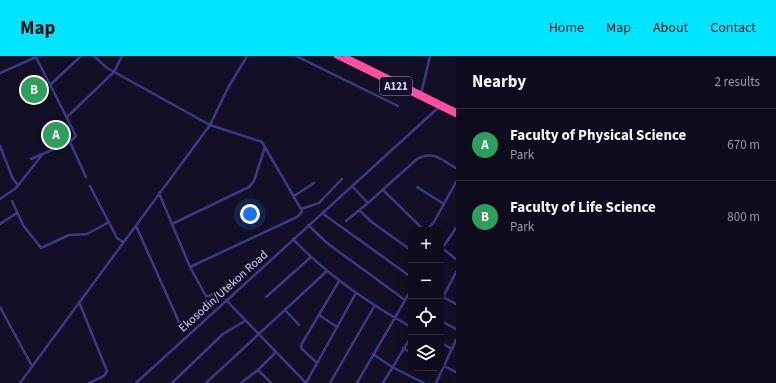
<!DOCTYPE html>
<html lang="en">
<head>
<meta charset="utf-8">
<style>
  :root { --surface:#0e0b1c; --page:#171425; --text:#f1f3f6; --muted:#9b9ba3; --line:#2e2b3b; --accent:#00e5ff }
  body { margin:0; font-family:"Source Sans 3",sans-serif; background:var(--page); color:var(--text) }
  .controls { position:absolute; right:12px; bottom:12px; display:grid; overflow:hidden; border-radius:8px; box-shadow:0 4px 16px #0002 }
  .controls button { width:36px; height:36px; display:grid; place-items:center; padding:0; border:0; border-bottom:1px solid var(--line); background:var(--surface); color:var(--text); font:20px sans-serif }
  .you { position:absolute; left:250px; top:158px; width:14px; height:14px; margin:-10px; border:3px solid #fff; border-radius:50%; background:#1a73e8; box-shadow:0 0 0 6px #1a73e833 }
  .badge { display:grid; place-items:center; width:26px; height:26px; border-radius:50%; background:var(--accent); color:#fff; font-size:13px; font-weight:700 }
  .pin { position:absolute; translate:-50% -50%; border:2px solid #fff; box-shadow:0 1px 4px #0006 }
  .list { margin:0; padding:0; list-style:none }
  h2 { display:flex; justify-content:space-between; align-items:center; height:52px; margin:0; padding:0 16px; font-size:17px }
  h2 small { font-size:13px; font-weight:400; color:var(--muted) }
  .list li { display:grid; grid-template-columns:26px 1fr auto; gap:12px; align-items:center; box-sizing:border-box; height:72px; padding:0 16px; border-top:1px solid var(--line) }
  .list b { display:block; font-size:15px; white-space:nowrap }
  .list p { margin:0; font-size:13px; white-space:nowrap; color:var(--muted) }
  .list em { font-size:13px; font-style:normal; color:var(--muted) }
  .icon { flex:none; width:22px; height:22px; fill:none; stroke:currentColor; stroke-width:2; stroke-linecap:round; stroke-linejoin:round }
  .map { position:relative; flex:none; width:456px; height:327px; overflow:hidden }
  header { display:flex; align-items:center; gap:24px; box-sizing:border-box; height:56px; padding:0 20px; background:var(--accent); color:#111 }
  header strong { font-size:19px }
  nav { display:flex; gap:22px; margin-inline-start:auto; font-size:14px }
  main { display:flex }
  aside { flex:1; background:var(--surface) }
  .map>svg:first-child { display:block }
  .lines { fill:none; stroke-linecap:round; stroke-linejoin:round }
  .minor { stroke:#3d3a85; stroke-width:2.5 }
  .highway { stroke:#ff4fa3; stroke-width:4.5 }
  .labels { text-anchor:middle; stroke-width:4; stroke-linejoin:round; paint-order:stroke }
  .shield { fill:#130f26; stroke:#9e99be; stroke-width:1 }
  .shield-label { font-size:11px; font-weight:bold; fill:#d9d4ff }
  .street-label { font-size:12px; fill:#d9d4ff; stroke:#130f26 }
</style>
</head>
<body>
<header>
<strong>Map</strong>
<nav><a>Home</a><a>Map</a><a>About</a><a>Contact</a></nav>
</header>
<main>
<div class="map">
<svg width="456" height="327" viewBox="0 0 456 327">
  <rect width="100%" height="100%" fill="#130f26"/>
  <g class="lines">
    <path class="minor" d="M94,0L107,12L210,69L262,86L301,153L302,156L297,161L190,211
      M296,0L398,50
      M0,17L36,1L76,80L70,86L31,103
      M51,28L81,0
      M421,38L430,0
      M67,61L114,16L122,0
      M70,86L86,121
      M0,90L13,123L18,129
      M90,130L117,182L123,186
      M417,131L444,148
      M383,134L424,174
      M159,137L190,211L206,240H209L243,222
      M294,140L314,127
      M0,143L16,132L42,99
      M12,145L23,169L41,192L69,179L87,178L109,166
      M368,147L417,103C434,94 441,104 456,112
      M301,153L319,147L342,123
      M360,155L373,167L411,194
      M322,157L411,221
      M346,165L368,147L352,130
      M0,168L17,157
      M172,168L249,131L254,125L265,91
      M308,169L327,187L405,244
      M136,170L183,275
      M427,174L434,166L456,126
      M293,183C327,219 368,247 411,271
      M442,192L456,203
      M441,194L456,172
      M441,240L456,248
      M266,241L311,201
      M443,241L456,216
      M226,244L306,327
      M79,246L107,315L104,320L89,327
      M0,251L32,310
      M285,254L299,269
      M319,259L337,271
      M441,265L456,273
      M441,287L452,293
      M403,292L411,297
      M373,298L392,311L424,327
      M317,307L302,293L301,289L339,225
      M444,310L456,316
      M258,314L271,327
      M20,327L210,69L228,32L247,0
      M136,327L439,51
      M172,327L223,278L245,265
      M206,327L327,215
      M241,327L258,314L275,297
      M306,327L356,237
      M330,327L375,249
      M357,327L411,234
      M383,327L411,281
      M436,327L456,284"/>
    <path class="highway" d="M336,0L456,59
      M345,0L456,55"/>
  </g>
  <g class="labels">
    <rect class="shield" x="380" y="21" width="32" height="18" rx="3"/>
    <g class="shield-label">
      <text x="396" y="34">A121</text>
    </g>
    <g class="street-label">
      <text transform="translate(223 235) rotate(-42)" y="4">Ekosodin/Utekon Road</text>
    </g>
  </g>
</svg>
<div class="controls">
<button>+</button>
<button>−</button>
<button><svg class="icon" aria-label="locate" viewBox="0 0 24 24"><circle cx="12" cy="12" r="6"/><path d="M12 2v4M12 18v4M2 12h4M18 12h4"/></svg></button>
<button><svg class="icon" aria-label="layers" viewBox="0 0 24 24"><path d="M12 4l9 5-9 5-9-5zM3 14l9 5 9-5"/></svg></button>
</div>
<div class="you"></div>
<div class="pin badge" style="left:56px;top:79px;background:#2e9e5b">A</div>
<div class="pin badge" style="left:34px;top:34px;background:#2e9e5b">B</div>
</div>
<aside>
<h2>Nearby<small>2 results</small></h2>
<ul class="list">
<li><span class="badge" style="background:#2e9e5b">A</span><div><b>Faculty of Physical Science</b><p>Park</p></div><em>670 m</em></li>
<li><span class="badge" style="background:#2e9e5b">B</span><div><b>Faculty of Life Science</b><p>Park</p></div><em>800 m</em></li>
</ul>
</aside>
</main>
</body>
</html>
